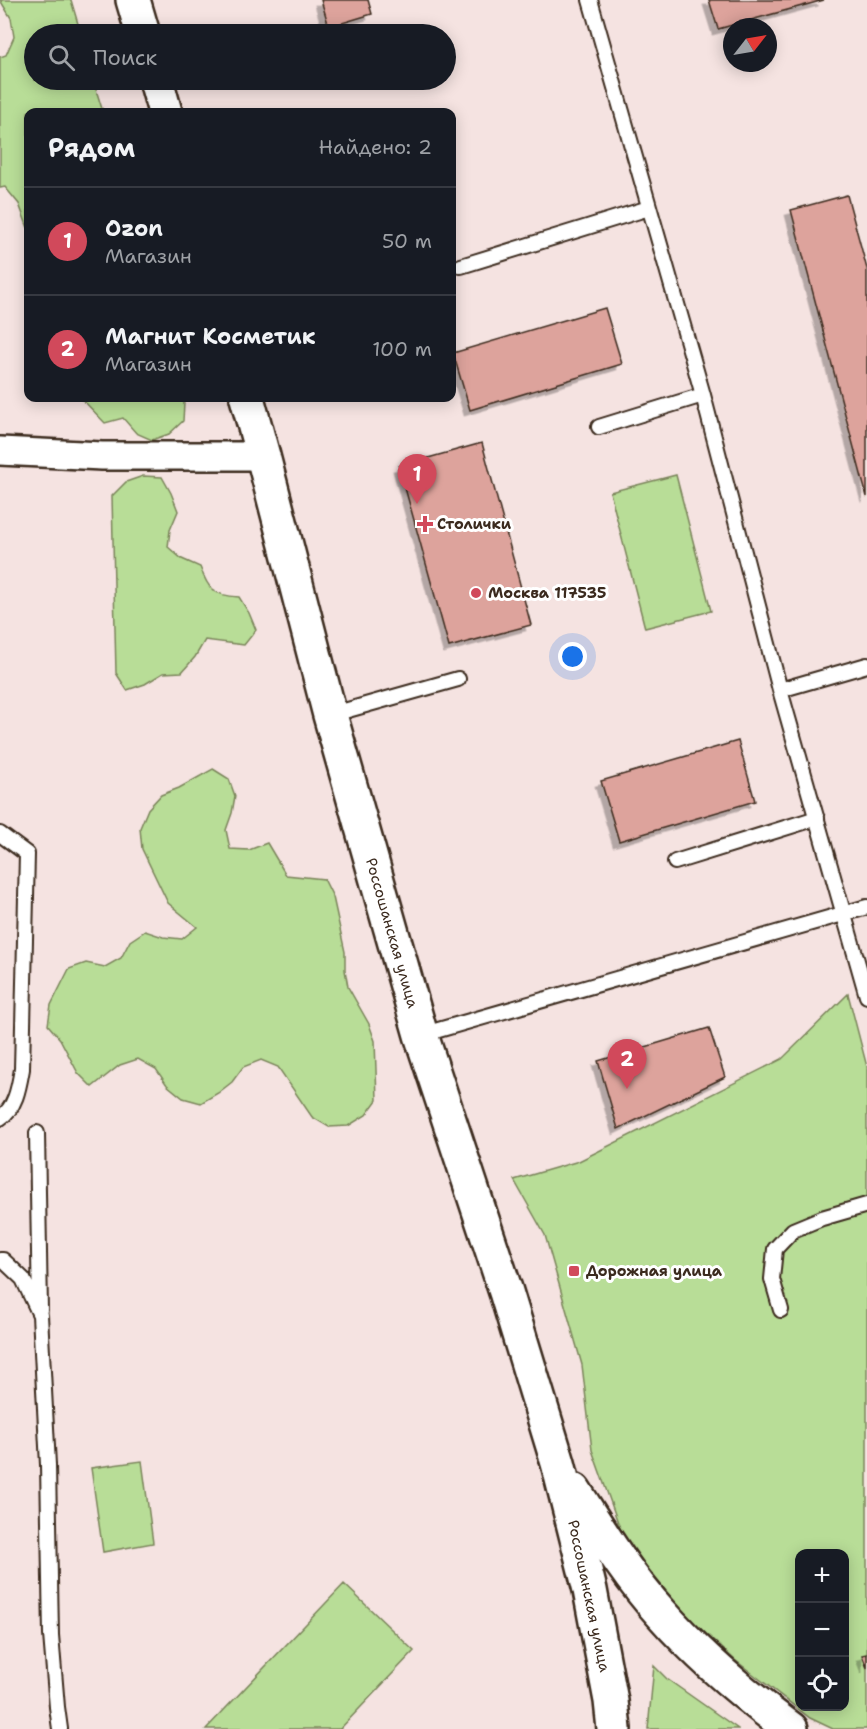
<!DOCTYPE html>
<html lang="ru">
<head>
<meta charset="utf-8">
<style>
  :root { --surface:#171b24; --page:#242831; --text:#f1f3f6; --muted:#9ea1a6; --line:#363941; --accent:#d1495b }
  body { margin:0; font-family:"Shantell Sans",sans-serif; background:var(--page); color:var(--text) }
  .controls { position:absolute; right:18px; bottom:18px; display:grid; overflow:hidden; border-radius:12px; box-shadow:0 3px 15px #0003 }
  .controls button { width:54px; height:54px; display:grid; place-items:center; padding:0; border:0; border-bottom:2px solid var(--line); background:var(--surface); color:var(--text); font:30px sans-serif }
  .compass { position:absolute; left:723px; top:18px; width:54px; height:54px; border-radius:50%; background:var(--surface); box-shadow:0 3px 15px #0003; rotate:59deg }
  .you { position:absolute; left:573px; top:657px; width:21px; height:21px; margin:-15px; border:4px solid #fff; border-radius:50%; background:#1a73e8; box-shadow:0 0 0 9px #1a73e833 }
  .badge { display:grid; place-items:center; width:39px; height:39px; border-radius:50%; background:var(--accent); color:#fff; font-size:20px; font-weight:700 }
  .pin { position:absolute; translate:-50% -50px; filter:drop-shadow(0 2px 3px #0008) }
  .pin::after { content:''; position:absolute; top:32px; width:21px; height:18px; background:inherit; clip-path:polygon(0 0,100% 0,50% 100%) }
  .list { margin:0; padding:0; list-style:none }
  h2 { display:flex; justify-content:space-between; align-items:center; height:78px; margin:0; padding:0 24px; font-size:26px }
  h2 small { font-size:20px; font-weight:400; color:var(--muted) }
  .list li { display:grid; grid-template-columns:39px 1fr auto; gap:18px; align-items:center; box-sizing:border-box; height:108px; padding:0 24px; border-top:2px solid var(--line) }
  .list b { display:block; font-size:22px; white-space:nowrap }
  .list p { margin:0; font-size:20px; white-space:nowrap; color:var(--muted) }
  .list em { font-size:20px; font-style:normal; color:var(--muted) }
  .icon { flex:none; width:33px; height:33px; fill:none; stroke:currentColor; stroke-width:2; stroke-linecap:round; stroke-linejoin:round }
  .map { position:relative; flex:none; width:867px; height:1729px; overflow:hidden }
  .search { position:absolute; background:var(--surface); box-shadow:0 3px 15px #0003; left:24px; top:24px; width:432px; height:66px; display:flex; align-items:center; gap:15px; box-sizing:border-box; padding:0 21px; border-radius:33px; color:var(--muted); font-size:22px }
  .panel { position:absolute; background:var(--surface); box-shadow:0 3px 15px #0003; left:24px; top:108px; width:432px; height:294px; border-radius:12px }
  .map>svg:first-child { display:block }
  .green { fill:#b8dd97; stroke:#7a845a; stroke-width:1.5; fill-rule:evenodd }
  .building { fill:#dda39c; stroke:#3b2a1e; stroke-width:1.5; filter:url(#shadow) }
  .lines { fill:none; stroke-linecap:round; stroke-linejoin:round }
  .service-casing { stroke:#3b2a1e; stroke-width:18 }
  .minor-casing { stroke:#3b2a1e; stroke-width:32 }
  .tertiary-casing { stroke:#3b2a1e; stroke-width:38 }
  .service { stroke:#fff; stroke-width:14 }
  .minor { stroke:#fff; stroke-width:27 }
  .tertiary { stroke:#fff; stroke-width:33 }
  .poi-dot { fill:#d1495b; stroke:#fff; stroke-width:2 }
  .labels { text-anchor:middle; stroke-width:6; stroke-linejoin:round; paint-order:stroke }
  .poi-label { font-size:15px; font-weight:bold; fill:#3b2a1e; stroke:#fff; text-anchor:start }
  .street-label { font-size:15px; fill:#3b2a1e; stroke:#fff }
</style>
</head>
<body>
<div class="map">
<svg width="867" height="1729" viewBox="0 0 867 1729">
  <defs>
    <filter id="shadow"><feDropShadow dx="-5.5" dy="5.5" stdDeviation="0" flood-color="#0004"/></filter>
  </defs>
  <rect width="100%" height="100%" fill="#f5e3e1"/>
  <filter id="ink" filterUnits="userSpaceOnUse"><feTurbulence type="fractalNoise" baseFrequency=".0167" numOctaves="2"/><feDisplacementMap in="SourceGraphic" scale="12" xChannelSelector="R" yChannelSelector="G"/><feConvolveMatrix kernelMatrix="1 2 1 2 8 2 1 2 1" color-interpolation-filters="sRGB"/></filter>
  <g filter="url(#ink)">
    <path class="green" d="M0,0H71L81,34H34V80H93L103,112H28V228L19,204L5,187L0,188V57L6,55L14,37L11,18Z
      M81,398H183L184,403L183,421L169,434L152,440L136,433L123,418L105,423Z
      M676,475L711,611L645,628L610,492Z
      M143,476L162,477L171,493L178,511L170,530L168,547L182,559L200,567C209,591 213,595 239,597L249,613L256,630L244,645L205,640L195,657L182,672L163,673L145,684L127,690L116,673L112,496L126,482Z
      M213,769L229,779L235,796L232,813L226,830L230,849L249,850L267,843L286,875L324,879L333,897L345,952V970L348,987L369,1024L375,1041L377,1100L366,1115L348,1126L329,1127L312,1117L278,1067L261,1060L243,1067L232,1082L218,1093L201,1103L183,1098L167,1085L156,1069L138,1059L120,1065L92,1087L78,1073L60,1039L48,1025L51,1005L69,969L86,963L105,967L121,958L130,941L145,931L163,937L182,939L197,927L168,903L142,849L140,828L148,809L161,795L179,788Z
      M848,994L867,1067V1729H833L810,1718L735,1660L676,1606L626,1545L592,1450L582,1365L545,1235L514,1180L579,1161L782,1059ZM800,1554H844V1706H800Z
      M142,1461L153,1543L103,1552L91,1468Z
      M344,1584L414,1651L340,1729H206Z
      M654,1666L667,1679L738,1729H648Z"/>
    <path class="building" d="M321,0H368L372,14L329,27Z
      M709,0H824L718,29Z
      M847,195L867,269V497L791,210Z
      M605,308L622,364L470,410L453,353Z
      M482,443L531,625L449,647L399,466Z
      M738,741L755,801L619,841L601,781Z
      M709,1028L725,1077L618,1129L598,1061Z
      M867,1654V1668L862,1655Z"/>
    <g class="lines">
      <g class="service-casing">
        <path id="service" d="M590,0L703,395L780,690L867,996
          M461,266L649,208
          M599,427L703,395
          M780,690L867,665
          M330,715L458,679
          M0,834L27,854L22,1069C19,1086 16,1108 0,1118
          M675,862L817,818
          M421,1035L867,907
          M37,1133L40,1310
          M0,1260H3L23,1279L40,1315L48,1465L51,1635L57,1707L60,1729
          M781,1310L772,1279L775,1249L793,1230L822,1218L867,1205"/>
      </g>
      <g class="minor-casing">
        <path id="minor" d="M0,451L102,456H263"/>
      </g>
      <g class="tertiary-casing">
        <path id="tertiary" d="M133,0L143,34
          M156,80L165,112
          M247,398L263,456L330,715L421,1035L506,1292L558,1463L590,1590L611,1701L614,1729
          M574,1490C601,1532 627,1576 661,1613C698,1655 746,1696 791,1729"/>
      </g>
      <use href="#service" class="service"/>
      <use href="#minor" class="minor"/>
      <use href="#tertiary" class="tertiary"/>
    </g>
  </g>
  <g class="poi-dot">
    <path d="M422 515h6v6h6v6h-6v6h-6v-6h-6v-6h6z"/>
    <circle cx="476" cy="593" r="6"/>
    <rect x="568" y="1265" width="12" height="12" rx="3"/>
  </g>
  <g class="labels">
    <g class="poi-label">
      <text x="437" y="529">Столички</text>
      <text x="488" y="598">Москва 117535</text>
      <text x="586" y="1276">Дорожная улица</text>
    </g>
    <g class="street-label">
      <text transform="translate(392 933) rotate(74)" y="5">Россошанская улица</text>
      <text transform="translate(589 1596) rotate(78)" y="5">Россошанская улица</text>
    </g>
  </g>
</svg>
<div class="controls">
<button>+</button>
<button>−</button>
<button><svg class="icon" aria-label="locate" viewBox="0 0 24 24"><circle cx="12" cy="12" r="6"/><path d="M12 2v4M12 18v4M2 12h4M18 12h4"/></svg></button>
</div>
<svg class="compass" viewBox="-18 -18 36 36"><path d="M0-13l5 13h-10z" fill="#e53935"/><path d="M0 13l5-13h-10z" fill="#9ea1a6"/></svg>
<div class="you"></div>
<div class="pin badge" style="left:417px;top:504px">1</div>
<div class="pin badge" style="left:627px;top:1089px">2</div>
<div class="search"><svg class="icon" aria-label="search" viewBox="0 0 24 24"><circle cx="10" cy="10" r="6"/><path d="M15 15l6 6"/></svg>Поиск</div>
<section class="panel">
<h2>Рядом<small>Найдено: 2</small></h2>
<ul class="list">
<li><span class="badge">1</span><div><b>Ozon</b><p>Магазин</p></div><em>50 m</em></li>
<li><span class="badge">2</span><div><b>Магнит Косметик</b><p>Магазин</p></div><em>100 m</em></li>
</ul>
</section>
</div>
</body>
</html>
